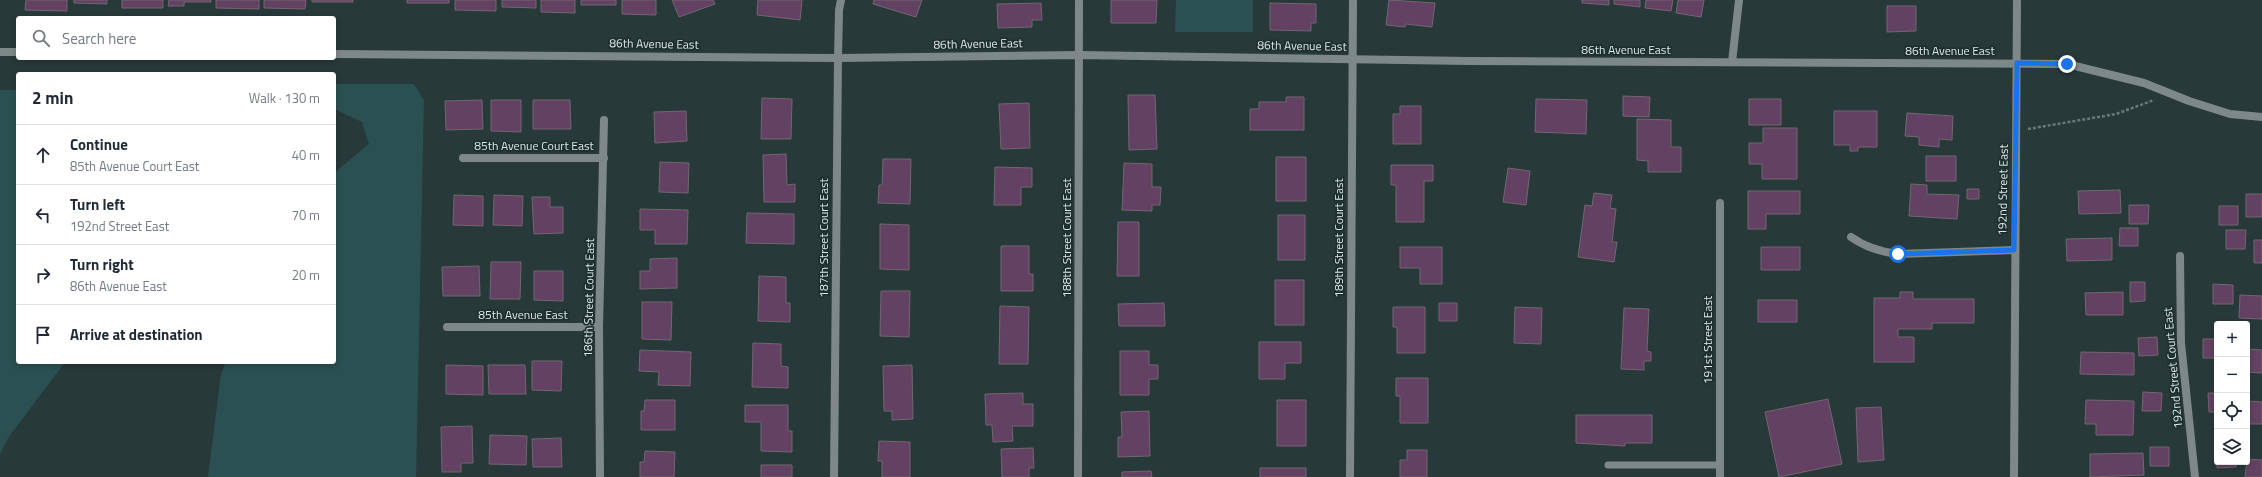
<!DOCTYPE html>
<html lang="en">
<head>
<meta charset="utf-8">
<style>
  :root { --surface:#fff; --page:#f2f2f3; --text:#1f2937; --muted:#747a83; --line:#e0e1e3 }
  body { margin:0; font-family:"Titillium Web",sans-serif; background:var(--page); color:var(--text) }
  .controls { position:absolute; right:12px; bottom:12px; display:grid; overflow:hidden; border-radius:4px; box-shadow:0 2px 6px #0003 }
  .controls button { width:36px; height:36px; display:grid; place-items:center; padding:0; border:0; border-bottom:1px solid var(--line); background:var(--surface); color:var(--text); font:20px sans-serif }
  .stop { position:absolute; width:12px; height:12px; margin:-9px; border:3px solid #1a73e8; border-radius:50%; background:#fff }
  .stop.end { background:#1a73e8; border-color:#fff; box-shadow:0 1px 4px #0008 }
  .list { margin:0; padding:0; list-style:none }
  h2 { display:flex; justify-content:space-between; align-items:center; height:52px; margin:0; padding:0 16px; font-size:17px }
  h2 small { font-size:13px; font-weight:400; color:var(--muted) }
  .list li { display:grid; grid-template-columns:26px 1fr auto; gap:12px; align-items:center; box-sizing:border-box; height:60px; padding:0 16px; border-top:1px solid var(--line) }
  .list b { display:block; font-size:15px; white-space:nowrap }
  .list p { margin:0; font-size:13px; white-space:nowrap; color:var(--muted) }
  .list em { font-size:13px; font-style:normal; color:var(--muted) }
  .icon { flex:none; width:22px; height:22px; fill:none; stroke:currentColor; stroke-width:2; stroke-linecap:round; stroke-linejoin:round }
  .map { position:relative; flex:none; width:2262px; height:477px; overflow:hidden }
  .search { position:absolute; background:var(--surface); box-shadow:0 2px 6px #0003; left:16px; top:16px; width:320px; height:44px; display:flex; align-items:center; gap:10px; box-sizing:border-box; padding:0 14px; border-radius:4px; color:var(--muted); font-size:15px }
  .panel { position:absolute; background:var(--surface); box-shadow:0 2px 6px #0003; left:16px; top:72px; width:320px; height:292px; border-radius:4px }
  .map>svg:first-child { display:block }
  .green { fill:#2b5052 }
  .building { fill:#634162; stroke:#726671 }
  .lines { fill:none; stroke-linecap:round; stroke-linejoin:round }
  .path { stroke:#6a7979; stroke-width:2.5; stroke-dasharray:3 2; stroke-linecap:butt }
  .service { stroke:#7f8888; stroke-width:7 }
  .minor { stroke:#7f8888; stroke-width:8 }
  .tertiary { stroke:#7f8888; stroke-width:8 }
  .route { stroke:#1a73e8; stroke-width:5 }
  .labels { text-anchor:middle; stroke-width:3.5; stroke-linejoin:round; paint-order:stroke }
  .street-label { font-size:12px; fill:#dce7e7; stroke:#1e2f30 }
</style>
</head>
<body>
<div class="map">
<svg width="2262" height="477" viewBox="0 0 2262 477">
  <rect width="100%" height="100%" fill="#28393a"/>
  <path class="green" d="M1176,0H1253V32H1175Z
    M334,84H414L424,100L416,477H208L221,374L226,362H334V173L369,144L362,122L334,109Z
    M0,90H18V362H65L8,438L0,454Z"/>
  <path class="building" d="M26,0H67V11L25,10Z
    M74,0H107V4L74,3Z
    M122,0H163V8H122Z
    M169,0H211V2H184V6H168Z
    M216,0H259V9L216,8Z
    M264,0H306L305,9L264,8Z
    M312,0H353V2H312Z
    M407,0H449V3H407Z
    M455,0H496V11L455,10Z
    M502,0H536V8L502,7Z
    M541,0H575V13L541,12Z
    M581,0H616V5H581Z
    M622,0H656V15L622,14Z
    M672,0H713L715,4L679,17Z
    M758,0H802L800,20L757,15Z
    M874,0H922L916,17L873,4Z
    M1111,0H1157L1156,23H1111Z
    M1389,0L1435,3L1432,27L1406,24L1405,27L1386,25Z
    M1582,0H1609V5L1582,3Z
    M1614,0H1640V7L1614,4Z
    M1646,0H1673L1671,11L1645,8Z
    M1678,0H1704L1701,17L1676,13Z
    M1041,3L1042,20H1032V27L998,28L997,4Z
    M1270,3L1316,4V23H1311V31L1270,30Z
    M1887,6H1916V31L1887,32Z
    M1128,95H1155L1157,149L1129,150Z
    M1623,96L1650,97L1649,117L1623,116Z
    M1286,97H1304V130H1250V109H1259V102H1286Z
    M762,98L792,99L791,139H761Z
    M1536,99L1587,100L1586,134L1535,132Z
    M1749,99H1781V125H1749Z
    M482,100L483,129L446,130L445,101Z
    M491,100H521V132L491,131Z
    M533,100H570L571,129H533Z
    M1029,103L1030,148L1001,149L999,104Z
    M1400,106H1421V144H1393V114H1400Z
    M686,111L687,141L655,143L654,112Z
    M1834,111H1877V147H1858V151H1850V145H1834Z
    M1907,113L1953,116L1952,140L1939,139V147L1919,145V137L1905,136Z
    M1637,119L1671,120V147H1681V172H1648V161L1637,160Z
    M1763,128H1797V179H1762V164H1749V143H1763Z
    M786,154L787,185L795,184V202H764L763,155Z
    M1926,156H1956V181H1926Z
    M1276,157H1306V201H1276Z
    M883,159H911L910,204L878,203L879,185H882Z
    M660,162L689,163L688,193L659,192Z
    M1124,163L1152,164V187H1161L1160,205H1152V211L1122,210Z
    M1391,165H1433V181H1424V222H1396V185H1391Z
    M995,167L1032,168V187H1021V205H994Z
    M1508,168L1530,171L1526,205L1503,202Z
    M1911,184L1927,185V194L1959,195L1957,219L1909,216Z
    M1967,189H1979V199H1967Z
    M2120,190L2121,213L2079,214L2078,191Z
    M1748,191H1800V214H1766V229H1748Z
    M1594,193L1612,195L1610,208L1616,209L1612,242H1617L1614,262L1578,257L1585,205L1592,206Z
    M2246,194H2262V217H2246Z
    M454,195L483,196V226L453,225Z
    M494,195L523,196L522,226L493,225Z
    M532,197H550V207H563V233L534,234Z
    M2129,205H2149L2148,224H2129Z
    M2219,206H2238V225H2219Z
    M640,209L688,210L687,244H655V230H640Z
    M747,213L794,214V244L746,243Z
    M1278,215H1305V260H1278Z
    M1118,222H1139V276H1117Z
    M880,224L909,225V270L880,269Z
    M2120,228H2138V246H2119Z
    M2226,230H2246L2245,249H2226Z
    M2112,238V260L2067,261L2066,239Z
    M2254,240H2262V263H2254Z
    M1001,246H1029V274H1033V291H1001Z
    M1400,247H1442V284H1420V268H1400Z
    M1761,247H1800V270H1761Z
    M677,258V288L640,289V271H650V259Z
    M491,262H521L520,299H490Z
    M479,266L480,296H443L442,267Z
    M534,271H563V301L534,300Z
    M759,276L786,277V303H790V322L758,321Z
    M1275,280H1304V325H1275Z
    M2130,282H2145V301L2130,302Z
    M2213,284L2233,285V304H2213Z
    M881,291H910L909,337L880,336Z
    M1900,292H1913V299H1974V323H1932V329H1898V337H1914V362H1874V298H1900Z
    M2123,292V315H2086L2085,293Z
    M2240,295L2262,296V319L2239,318Z
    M1758,300H1797V322H1758Z
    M642,302H672L671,340L642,339Z
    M1164,303L1165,326H1119L1118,304Z
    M1439,303H1457V321H1439Z
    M1000,306L1029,307L1028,364H999Z
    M1393,307H1425V353H1397V327H1393Z
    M1515,307L1542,308L1541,344L1514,343Z
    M1624,308L1649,309L1647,351L1651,352V361H1644V370L1621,369Z
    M2157,337L2158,355L2139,356L2138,338Z
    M2203,339H2217V358H2203Z
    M1259,342H1301V363H1285V379H1259Z
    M753,343L781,344V366L788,367V388L752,387Z
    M2247,349L2262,350V373L2247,372Z
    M640,350L691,352L690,386L658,385L659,372L639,371Z
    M1120,351H1149V365H1158V379H1149V395H1120Z
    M2081,352L2134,353V375L2080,374Z
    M532,361H562L561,391L532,390Z
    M446,365L483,366V395L446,394Z
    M488,365H525L526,394H489Z
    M912,365L913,419L892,420V411H884L883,366Z
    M1396,378H1428V423H1400V396H1396Z
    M2143,392L2162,393L2161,411H2142Z
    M1023,393V404H1033V426H1012L1013,441L993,442L992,425H986L985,394Z
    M2208,393H2217V412H2209Z
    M1828,399L1842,464L1779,477L1765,412Z
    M645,400H675V430H641V411H644Z
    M1277,400H1306V446H1277Z
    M2086,400L2134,401L2133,435H2096V424H2085Z
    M2247,401L2262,402V424H2247Z
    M745,405H788V431H792V452L761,451V422H745Z
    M1881,407L1884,460L1858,462L1856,408Z
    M1149,411L1150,456L1118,457V437H1122L1121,412Z
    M1576,415H1652V443H1625V446L1576,443Z
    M472,426L473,463H461V472H442L441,427Z
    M490,435L527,436L526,465L489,464Z
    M561,438L562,467H533L532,439Z
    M879,441L910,442V477H882V461H878Z
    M2150,447H2169V466H2150Z
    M1033,448L1034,468H1029V477H1002L1001,449Z
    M2217,448V462H2236V467L2217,468Z
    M1407,450H1427V477H1400V460H1407Z
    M645,451L675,452L674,477H640V462H644Z
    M2143,453L2144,475L2090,477V454Z
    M2247,459L2262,460V477H2245Z
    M761,465H792V477H761Z
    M1260,468H1306V477H1260Z
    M1151,471L1152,477H1122V472Z"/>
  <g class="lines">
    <path class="path" d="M2028,129L2116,114L2154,100"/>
    <path class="service" d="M1608,465H1720"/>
    <path class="minor" d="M1732,62L1739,0
      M463,158H604
      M1851,237C1865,247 1881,252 1898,254L2015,250
      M2180,256L2181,343L2195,477
      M447,327H599
      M600,477L599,327L604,120
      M834,477L838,58L839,10L841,0
      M1078,477L1079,0
      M1350,477L1353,0
      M1720,477V203"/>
    <path class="tertiary" d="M0,52H18
      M334,54L838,58L1079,55L1469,61L2067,64L2144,83L2189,101L2230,114L2262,117
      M2014,477L2017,0"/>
  </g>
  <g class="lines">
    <path class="route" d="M1898,254L2014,250L2017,63L2067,64"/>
  </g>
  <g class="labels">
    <g class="street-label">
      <text transform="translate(654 44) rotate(1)" y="4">86th Avenue East</text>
      <text transform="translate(978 44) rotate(-1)" y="4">86th Avenue East</text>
      <text transform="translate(1302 46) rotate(1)" y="4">86th Avenue East</text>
      <text x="1626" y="54">86th Avenue East</text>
      <text x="1950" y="55">86th Avenue East</text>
      <text x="534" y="150">85th Avenue Court East</text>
      <text transform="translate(2003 190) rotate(-89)" y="4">192nd Street East</text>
      <text transform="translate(824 238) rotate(-90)" y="4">187th Street Court East</text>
      <text transform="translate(1067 238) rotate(-90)" y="4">188th Street Court East</text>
      <text transform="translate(1339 238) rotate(-90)" y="4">189th Street Court East</text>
      <text transform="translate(589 298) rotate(-89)" y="4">186th Street Court East</text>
      <text x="523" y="319">85th Avenue East</text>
      <text transform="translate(1708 340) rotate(-90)" y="4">191st Street East</text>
      <text transform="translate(2173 368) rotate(-95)" y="4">192nd Street Court East</text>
    </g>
  </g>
</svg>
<div class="controls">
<button>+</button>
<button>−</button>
<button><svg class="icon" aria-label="locate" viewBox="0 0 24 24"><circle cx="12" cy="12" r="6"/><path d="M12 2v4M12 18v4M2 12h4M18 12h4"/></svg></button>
<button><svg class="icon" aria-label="layers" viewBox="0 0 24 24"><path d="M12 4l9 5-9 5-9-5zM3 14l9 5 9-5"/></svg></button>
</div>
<div class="stop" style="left:1898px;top:254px"></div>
<div class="stop end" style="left:2067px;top:64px"></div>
<div class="search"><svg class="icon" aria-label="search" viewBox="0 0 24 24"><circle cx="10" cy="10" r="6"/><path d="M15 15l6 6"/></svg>Search here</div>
<section class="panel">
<h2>2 min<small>Walk · 130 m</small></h2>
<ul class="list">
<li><svg class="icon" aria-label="ahead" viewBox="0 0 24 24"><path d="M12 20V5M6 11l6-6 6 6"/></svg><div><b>Continue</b><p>85th Avenue Court East</p></div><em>40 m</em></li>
<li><svg class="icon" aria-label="left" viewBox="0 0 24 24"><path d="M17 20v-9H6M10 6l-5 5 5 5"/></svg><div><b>Turn left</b><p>192nd Street East</p></div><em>70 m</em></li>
<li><svg class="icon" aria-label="right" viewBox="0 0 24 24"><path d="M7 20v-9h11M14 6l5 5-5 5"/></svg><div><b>Turn right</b><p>86th Avenue East</p></div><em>20 m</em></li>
<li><svg class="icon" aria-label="arrive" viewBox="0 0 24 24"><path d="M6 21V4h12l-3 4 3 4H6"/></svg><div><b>Arrive at destination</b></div></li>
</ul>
</section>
</div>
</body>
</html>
